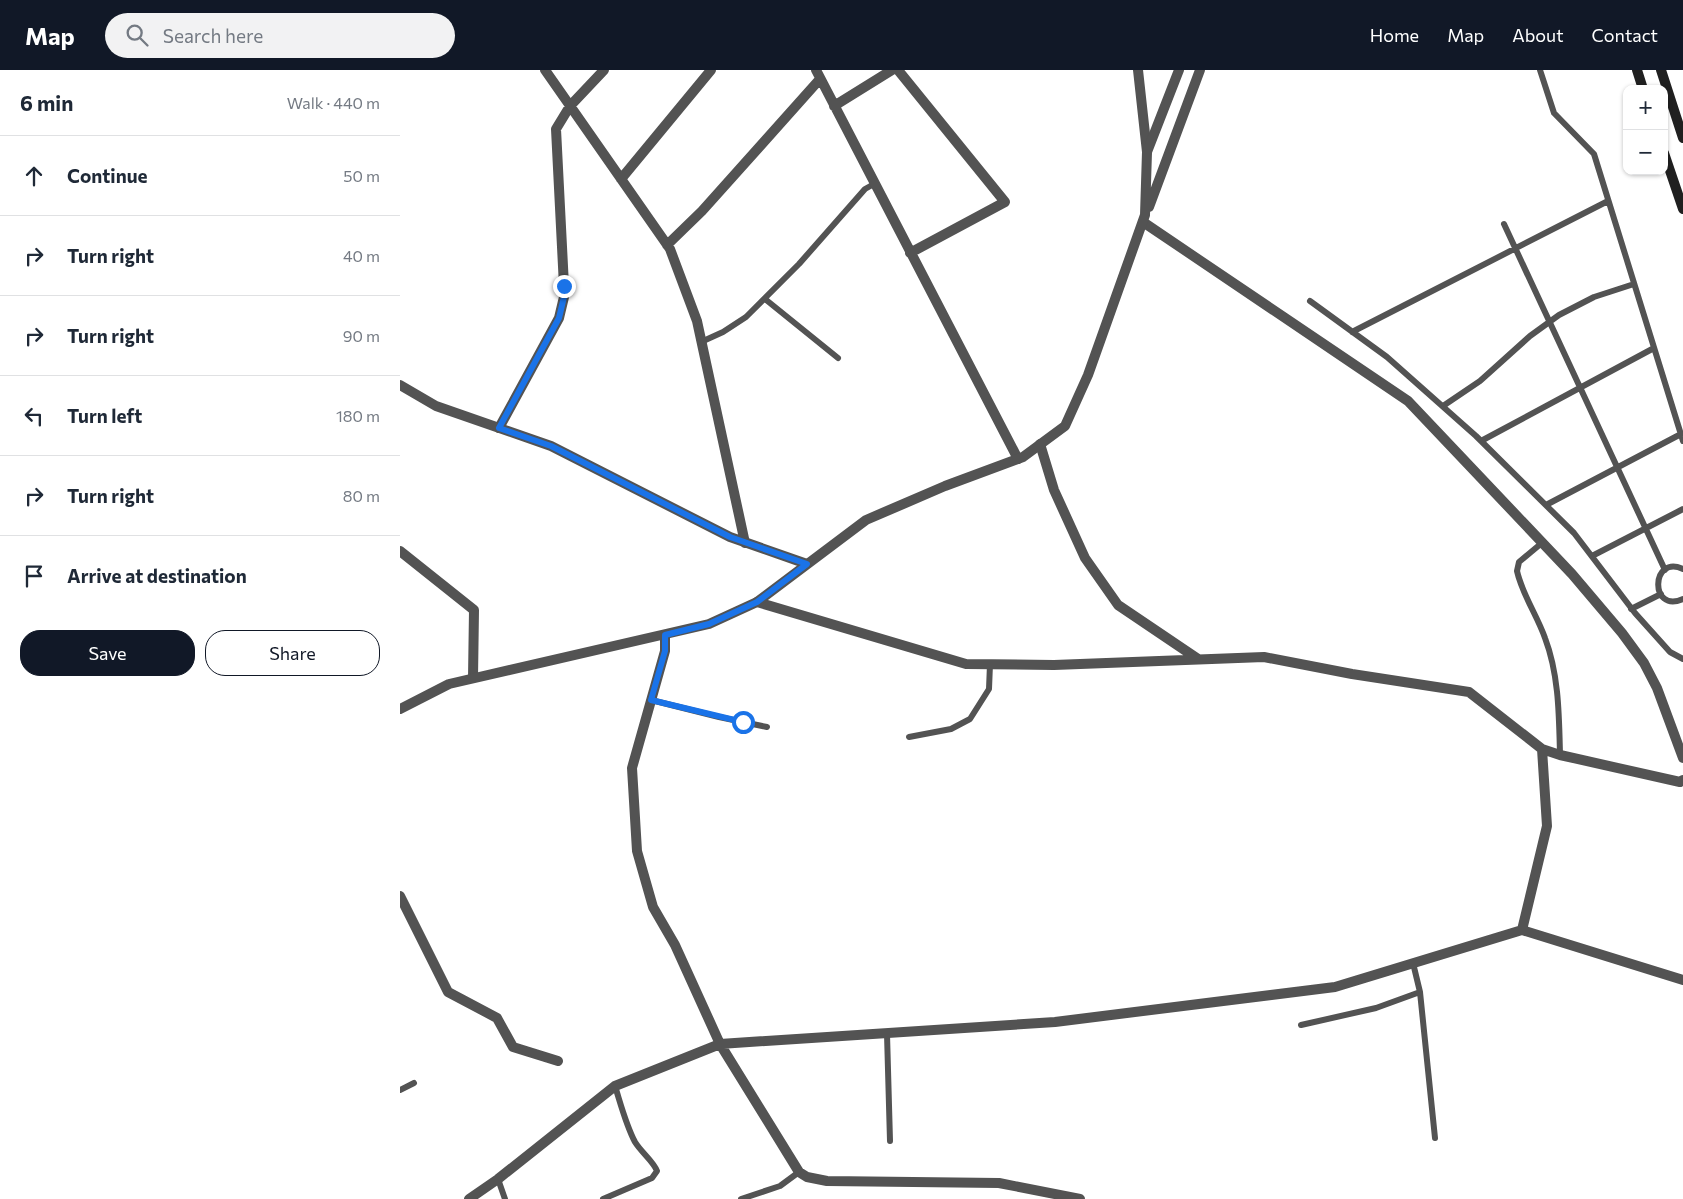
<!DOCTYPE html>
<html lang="en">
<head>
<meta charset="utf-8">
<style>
  :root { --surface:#fff; --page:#f2f2f3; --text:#1f2937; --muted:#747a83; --line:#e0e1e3; --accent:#111827 }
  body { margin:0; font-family:Commissioner,sans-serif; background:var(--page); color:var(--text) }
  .controls { position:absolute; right:15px; top:15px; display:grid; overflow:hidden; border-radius:10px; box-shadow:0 1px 4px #0004 }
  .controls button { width:45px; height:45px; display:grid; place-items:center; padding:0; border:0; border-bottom:1px solid var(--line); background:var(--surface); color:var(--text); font:25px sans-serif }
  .stop { position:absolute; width:15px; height:15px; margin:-11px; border:4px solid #1a73e8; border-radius:50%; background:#fff }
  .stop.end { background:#1a73e8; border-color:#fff; box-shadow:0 1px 5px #0008 }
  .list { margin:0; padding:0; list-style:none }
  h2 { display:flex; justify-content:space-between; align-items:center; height:65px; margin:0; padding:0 20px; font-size:21px }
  h2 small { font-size:16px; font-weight:400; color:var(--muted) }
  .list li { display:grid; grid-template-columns:32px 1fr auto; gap:15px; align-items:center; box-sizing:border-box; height:80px; padding:0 20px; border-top:1px solid var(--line) }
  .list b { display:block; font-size:19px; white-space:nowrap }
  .list em { font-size:16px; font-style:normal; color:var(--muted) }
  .actions { display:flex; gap:10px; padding:15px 20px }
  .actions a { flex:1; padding:11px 0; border:1px solid var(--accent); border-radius:20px; text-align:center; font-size:18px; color:var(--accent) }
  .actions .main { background:var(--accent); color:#fff }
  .icon { flex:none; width:28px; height:28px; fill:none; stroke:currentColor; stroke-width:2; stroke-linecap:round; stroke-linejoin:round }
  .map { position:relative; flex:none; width:1283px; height:1129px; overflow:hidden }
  header { display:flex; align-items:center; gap:30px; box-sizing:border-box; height:70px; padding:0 25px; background:var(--accent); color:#fff }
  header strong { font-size:24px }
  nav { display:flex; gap:28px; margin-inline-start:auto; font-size:18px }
  .search { width:350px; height:45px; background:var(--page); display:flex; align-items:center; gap:12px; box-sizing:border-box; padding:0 18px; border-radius:28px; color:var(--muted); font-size:19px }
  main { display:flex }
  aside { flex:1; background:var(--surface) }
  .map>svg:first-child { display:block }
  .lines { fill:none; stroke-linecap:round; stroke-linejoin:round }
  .service { stroke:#535353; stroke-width:6 }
  .minor { stroke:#535353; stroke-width:10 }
  .tertiary { stroke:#535353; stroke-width:10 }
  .secondary { stroke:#202020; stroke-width:10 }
  .route { stroke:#1a73e8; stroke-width:6 }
</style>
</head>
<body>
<header>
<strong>Map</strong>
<div class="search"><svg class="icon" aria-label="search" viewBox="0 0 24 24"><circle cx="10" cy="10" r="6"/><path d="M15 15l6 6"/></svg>Search here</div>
<nav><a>Home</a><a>Map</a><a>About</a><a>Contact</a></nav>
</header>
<main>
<aside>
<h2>6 min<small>Walk · 440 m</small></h2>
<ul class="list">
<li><svg class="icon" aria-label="ahead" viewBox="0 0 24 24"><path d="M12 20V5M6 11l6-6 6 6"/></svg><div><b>Continue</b></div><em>50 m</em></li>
<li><svg class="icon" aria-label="right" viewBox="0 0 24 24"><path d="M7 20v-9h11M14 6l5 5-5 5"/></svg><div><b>Turn right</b></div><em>40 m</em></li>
<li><svg class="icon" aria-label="right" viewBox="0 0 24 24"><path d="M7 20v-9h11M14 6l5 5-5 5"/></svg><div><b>Turn right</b></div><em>90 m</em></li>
<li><svg class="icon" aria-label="left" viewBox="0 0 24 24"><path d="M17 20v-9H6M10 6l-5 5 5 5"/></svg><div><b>Turn left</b></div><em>180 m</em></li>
<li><svg class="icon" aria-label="right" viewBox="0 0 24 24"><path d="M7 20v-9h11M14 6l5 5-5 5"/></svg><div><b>Turn right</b></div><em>80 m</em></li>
<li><svg class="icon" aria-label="arrive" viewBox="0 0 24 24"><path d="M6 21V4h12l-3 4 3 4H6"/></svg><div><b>Arrive at destination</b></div></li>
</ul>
<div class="actions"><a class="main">Save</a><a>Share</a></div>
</aside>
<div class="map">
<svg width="1283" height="1129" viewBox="0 0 1283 1129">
  <rect width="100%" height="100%" fill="#fff"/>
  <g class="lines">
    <path class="service" d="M1140,0L1154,43L1194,84L1283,371
      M1104,154L1265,500
      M365,229L438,288
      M910,231L987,287L1076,366L1174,463L1235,543L1270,582L1283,589
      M952,262L1208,131
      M301,272L323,262L346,247L399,194L465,119L474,114
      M1043,336L1080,311L1130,266L1159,245L1194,227L1234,214
      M1081,371L1254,278
      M1146,435L1281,364
      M1143,472L1119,492L1117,501C1122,524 1137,545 1145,568C1159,605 1159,645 1160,685
      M1192,486L1283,439
      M1283,499C1251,484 1249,544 1283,529
      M1231,539L1261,524
      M251,630L319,647L367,657
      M509,667L551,659L570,649L589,619L590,594
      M1013,893L1020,922L1035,1068
      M901,955L976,938L1020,922
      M487,964L490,1071
      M0,1020L14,1013
      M98,1109L105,1129
      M203,1129L252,1108L257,1101C254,1092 241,1082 235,1072C226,1055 221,1035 215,1016
      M341,1129L380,1116L399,1102"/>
    <path class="minor" d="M145,0L270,179L297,251L345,473
      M416,0L618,389
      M498,0L605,132L510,183
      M738,0L747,82
      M434,36L492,0
      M221,109L311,0
      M743,152L1008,331L1172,504L1222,563L1244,593L1257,618L1283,688
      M267,175L302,141L420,9
      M99,358L159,248L164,227V216L156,59L170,36L204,0
      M640,374L654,420L685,488L718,535L798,589
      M0,481L74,540L73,608
      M357,532L566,594L654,595L864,587L952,604L1069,622L1142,679L1160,685L1280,712L1283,710
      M265,565V581L232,698L237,781L253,837L275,875L320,974L399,1102L407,1107L427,1111L599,1113L680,1129
      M0,826L48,922L97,948L113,977L158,991
      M1122,860L1147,756L1142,679
      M69,1129L98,1109L215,1016L320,974L655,952L935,917L1122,860L1283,910"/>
    <path class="tertiary" d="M749,137L800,0
      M0,315L36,336L151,376L330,467L407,494
      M0,639L49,614L309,554L357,532L466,450L545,416L623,387L665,356L688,305L745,145L747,82L779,0"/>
    <path class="secondary" d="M1237,0L1243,19
      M1261,0L1283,68
      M1264,83L1283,139"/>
  </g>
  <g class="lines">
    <path class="route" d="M164,216V227L159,248L99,358L151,376L330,467L407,494L357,532L309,554L265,565V581L251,630L343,652"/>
  </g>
</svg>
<div class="controls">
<button>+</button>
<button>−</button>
</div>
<div class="stop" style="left:343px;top:652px"></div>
<div class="stop end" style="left:164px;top:216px"></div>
</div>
</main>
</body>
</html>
